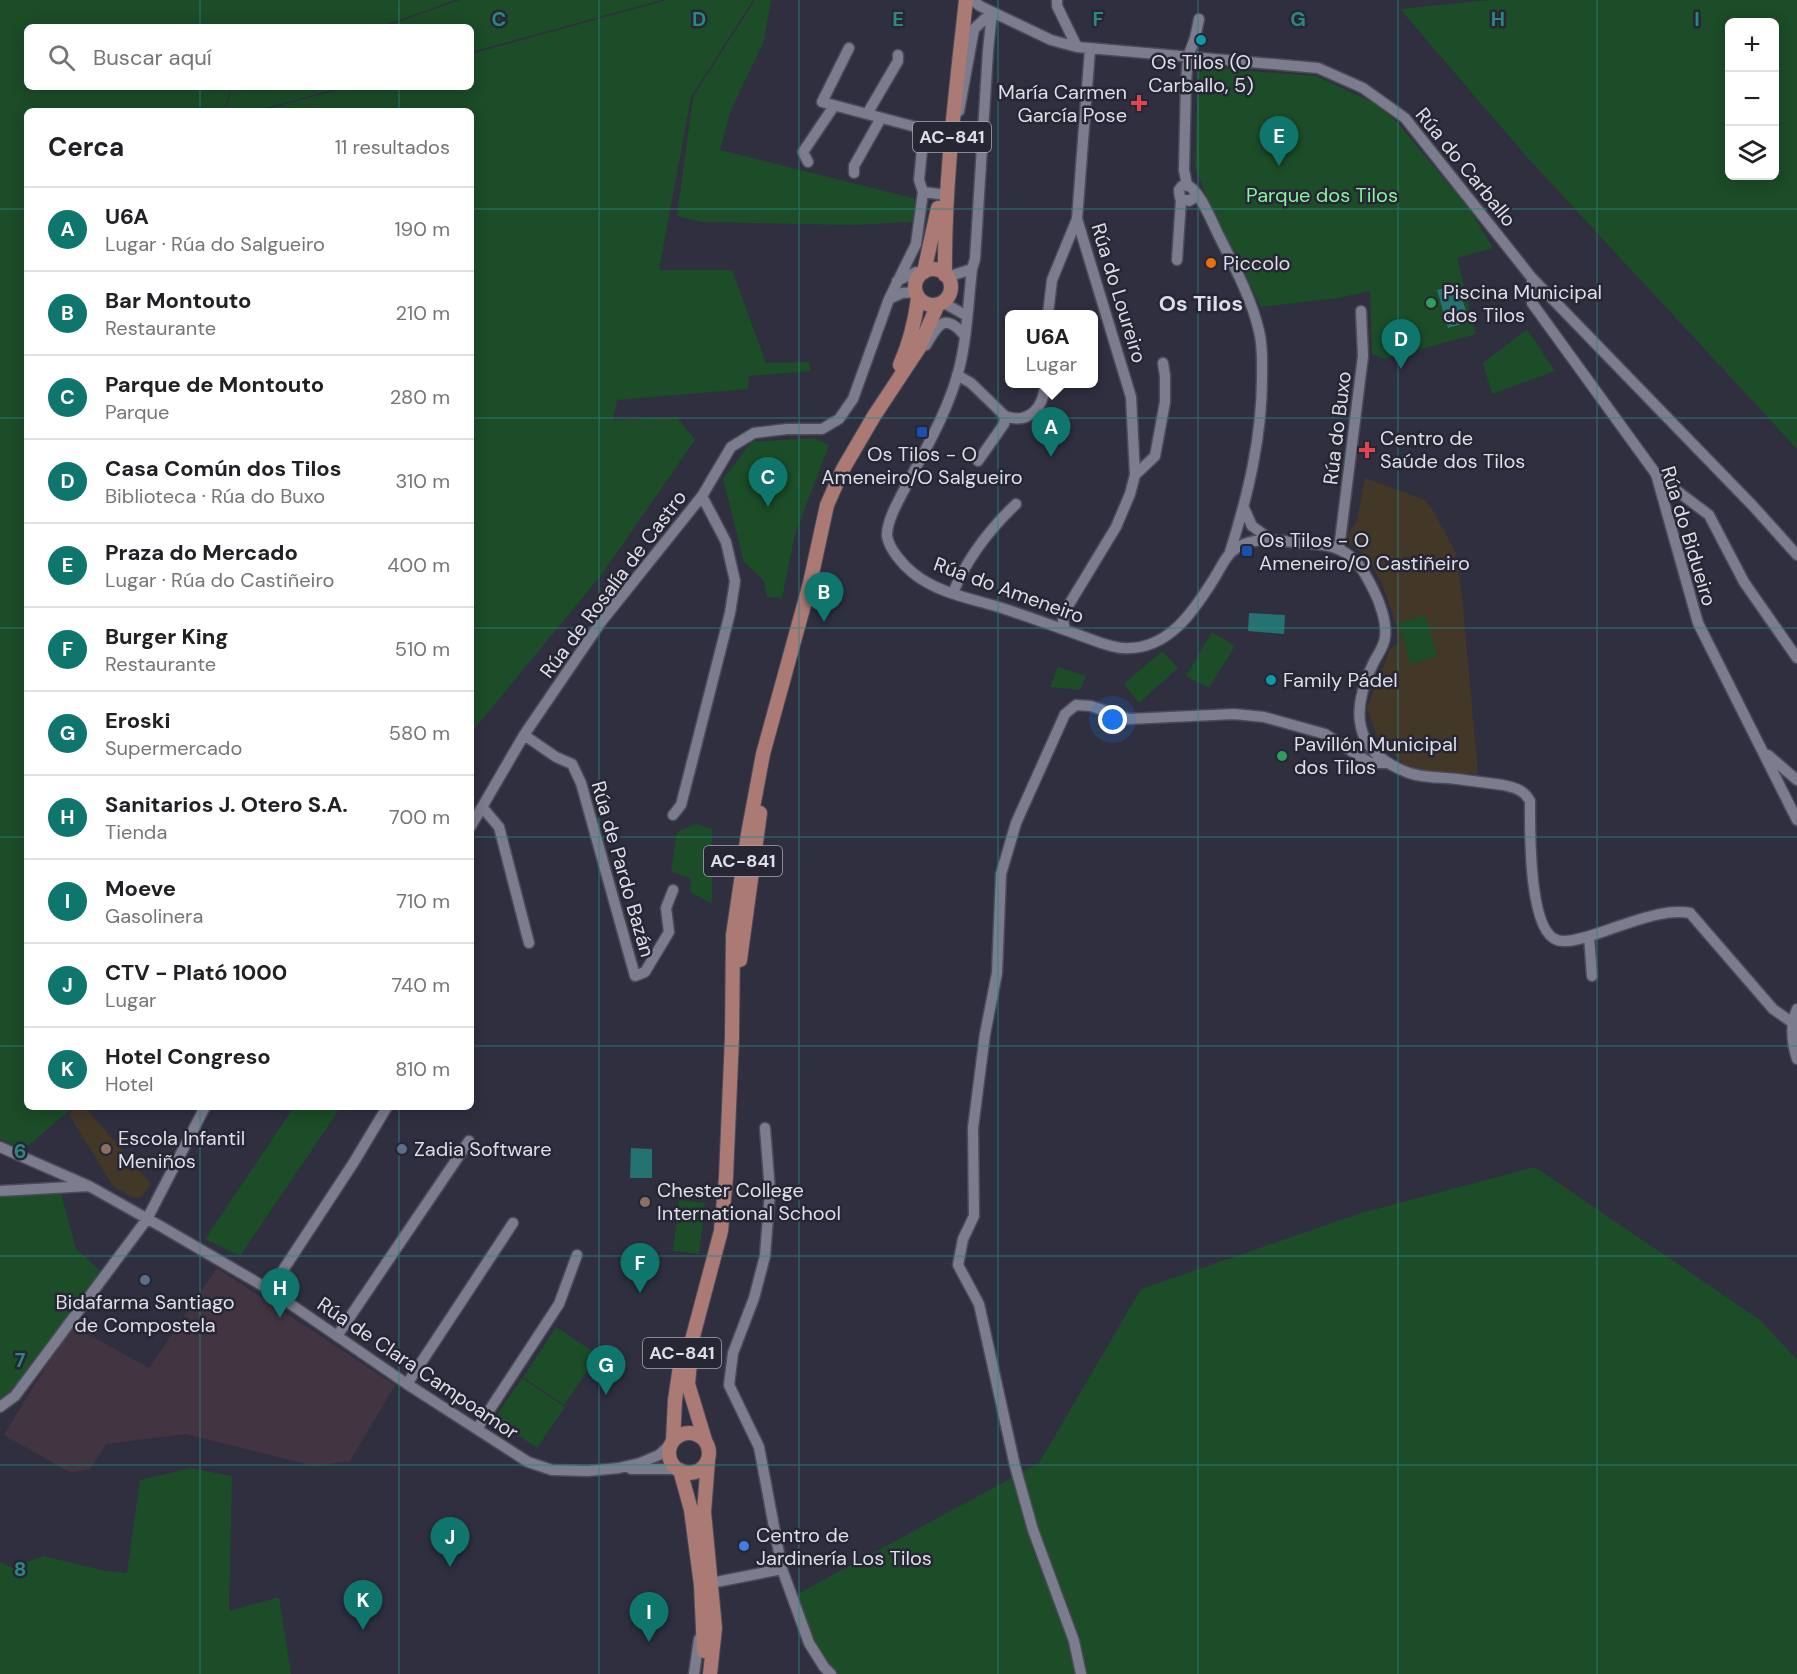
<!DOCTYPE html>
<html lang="es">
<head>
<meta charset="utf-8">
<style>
  :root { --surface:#fff; --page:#f2f2f2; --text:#202124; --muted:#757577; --line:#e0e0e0; --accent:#0f766e }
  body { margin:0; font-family:"DM Sans",sans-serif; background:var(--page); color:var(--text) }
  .controls { position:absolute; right:18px; top:18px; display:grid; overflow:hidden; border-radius:9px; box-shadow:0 3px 15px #0003 }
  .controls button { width:54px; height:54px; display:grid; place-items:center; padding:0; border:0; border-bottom:2px solid var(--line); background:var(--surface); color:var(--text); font:30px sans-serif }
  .you { position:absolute; left:1113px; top:720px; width:21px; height:21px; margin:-15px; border:4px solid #fff; border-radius:50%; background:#1a73e8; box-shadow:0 0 0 9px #1a73e833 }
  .badge { display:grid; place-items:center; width:39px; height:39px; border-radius:50%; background:var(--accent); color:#fff; font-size:20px; font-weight:700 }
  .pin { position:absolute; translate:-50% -50px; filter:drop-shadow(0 2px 3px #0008) }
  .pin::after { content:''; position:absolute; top:32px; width:21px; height:18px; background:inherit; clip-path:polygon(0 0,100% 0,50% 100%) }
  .popup { position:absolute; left:1005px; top:310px; width:93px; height:78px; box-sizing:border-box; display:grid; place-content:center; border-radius:9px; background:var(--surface); filter:drop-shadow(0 2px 4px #0005); font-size:20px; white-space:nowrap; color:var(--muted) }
  .popup b { font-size:22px; color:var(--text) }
  .popup::after { content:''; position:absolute; left:50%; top:100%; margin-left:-12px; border:12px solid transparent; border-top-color:var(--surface) }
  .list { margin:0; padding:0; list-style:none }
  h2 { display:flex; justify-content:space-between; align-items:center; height:78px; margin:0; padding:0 24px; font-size:26px }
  h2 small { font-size:20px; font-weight:400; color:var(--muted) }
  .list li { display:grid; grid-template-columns:39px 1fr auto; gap:18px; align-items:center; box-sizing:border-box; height:84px; padding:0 24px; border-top:2px solid var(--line) }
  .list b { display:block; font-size:22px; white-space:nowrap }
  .list p { margin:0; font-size:20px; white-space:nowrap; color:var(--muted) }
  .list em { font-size:20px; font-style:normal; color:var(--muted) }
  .icon { flex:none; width:33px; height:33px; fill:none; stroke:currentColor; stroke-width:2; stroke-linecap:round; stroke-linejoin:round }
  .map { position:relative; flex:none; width:1797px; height:1674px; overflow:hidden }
  .search { position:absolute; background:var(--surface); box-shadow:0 3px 15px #0003; left:24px; top:24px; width:450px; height:66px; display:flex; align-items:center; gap:15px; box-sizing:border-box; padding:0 21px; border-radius:9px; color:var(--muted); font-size:22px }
  .panel { position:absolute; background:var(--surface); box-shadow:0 3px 15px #0003; left:24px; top:108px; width:450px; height:1002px; border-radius:9px }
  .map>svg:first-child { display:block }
  .industrial { fill:#423441 }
  .education { fill:#433728 }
  .green { fill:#1c4c28; fill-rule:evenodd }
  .water { fill:#247272 }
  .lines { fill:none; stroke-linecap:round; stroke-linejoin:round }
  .minor-casing { stroke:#4b4b58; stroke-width:13 }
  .major-casing { stroke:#4b4b58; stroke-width:16 }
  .minor { stroke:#7c7c8f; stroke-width:10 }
  .major { stroke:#ab7a75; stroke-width:14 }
  .grid { fill:none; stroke:#2e8680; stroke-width:1.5; stroke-opacity:0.55 }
  .culture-dot { fill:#0f9aa8; stroke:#262635; stroke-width:2 }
  .health-dot { fill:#e0444e; stroke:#262635; stroke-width:2 }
  .food-dot { fill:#e8710a; stroke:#262635; stroke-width:2 }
  .leisure-dot { fill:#2e9e5b; stroke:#262635; stroke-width:2 }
  .transit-dot { fill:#1a4fb4; stroke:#262635; stroke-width:2 }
  .education-dot { fill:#8d6e63; stroke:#262635; stroke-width:2 }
  .service-dot { fill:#5c6f8a; stroke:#262635; stroke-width:2 }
  .shop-dot { fill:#3f7fe0; stroke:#262635; stroke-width:2 }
  .labels { text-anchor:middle; stroke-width:5; stroke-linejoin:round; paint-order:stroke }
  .shield { fill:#262635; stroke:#a7a7b2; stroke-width:1.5 }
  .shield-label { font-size:18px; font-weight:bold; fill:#dedee8 }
  .poi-label { font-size:20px; fill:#dedee8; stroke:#262635; text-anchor:start }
  .street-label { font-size:20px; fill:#dedee8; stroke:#262635 }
  .park-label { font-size:20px; fill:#89f39f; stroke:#262635 }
  .quarter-label { font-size:22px; font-weight:bold; fill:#dedee8; stroke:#262635 }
  .grid-label { font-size:20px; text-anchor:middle; font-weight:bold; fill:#2e8680; stroke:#262635; stroke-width:5; stroke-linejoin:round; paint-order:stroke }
</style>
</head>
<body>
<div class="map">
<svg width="1797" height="1674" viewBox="0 0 1797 1674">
  <rect width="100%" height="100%" fill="#302f40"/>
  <path class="industrial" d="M217,1268L395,1385L350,1461L314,1466L186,1434L106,1444L90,1469L71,1473L4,1435L71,1325L149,1368Z"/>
  <path class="education" d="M1365,478L1425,500L1434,512L1456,553L1462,596L1478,774L1429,771L1404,764L1379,742L1367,708L1390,649L1399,643L1395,621L1383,586L1368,557L1349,544L1348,534L1357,521Z
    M77,1107H85L151,1184L141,1197L134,1198L113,1186L69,1115Z"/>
  <path class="green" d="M0,0H456L379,27H27V87H231L224,111H27V1107H73L23,1150L0,1139Z
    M460,0H662L471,52V27H384Z
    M667,0H753L691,97L659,270H732L766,363L809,362L811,371L749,376L748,389L617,400L613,420L677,417L695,440L602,574L471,733V111H260L348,87H471V54Z
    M755,0H771L764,41L731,110L720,150L916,199L913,219L910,222L854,225L702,222L677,216L693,97Z
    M1489,0H1797V449L1526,156L1400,9ZM1730,22H1774V176H1730Z
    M1198,67L1316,76L1374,103L1396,121L1470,210L1493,248L1457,258L1476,334L1385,359L1372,354L1370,291L1338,298L1261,307L1209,202L1195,168Z
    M232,87H343L255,111H225Z
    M1527,329L1555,371L1492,394L1483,363Z
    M814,438L829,445L795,534L782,598L767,597L764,581L744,562L723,479L751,442Z
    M1425,615L1437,656L1410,664L1399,623Z
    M1212,632L1235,646L1209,688L1186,676Z
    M1162,651L1178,668L1139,703L1124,684Z
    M1058,667L1086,676L1080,690L1050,687Z
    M696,824L712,829V904L690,892L691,879L671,871L677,832Z
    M294,1107H341L240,1256L205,1239Z
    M1535,1167L1760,1320L1797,1360V1674H837C815,1653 805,1625 792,1597L1039,1463L1141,1289L1361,1213Z
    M0,1188L60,1189L76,1249L105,1275L0,1407Z
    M679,1200L705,1203L699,1254L673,1251Z
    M556,1327L598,1355L564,1405L523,1377Z
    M522,1378L565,1407L537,1448L494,1419Z
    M190,1468L232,1476L229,1611L279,1597L291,1674H0V1562L12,1568L43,1556L106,1571L127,1573L140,1480Z"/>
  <path class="water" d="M1458,284L1469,322L1448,328L1437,290Z
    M1249,613L1285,615L1284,634L1248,631Z
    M631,1148L652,1149V1178H630Z"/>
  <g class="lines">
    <g class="minor-casing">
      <path id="minor" d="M972,0L980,6L1051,40L1077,47L1318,68L1363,88L1405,118L1532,278L1753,506L1797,555
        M1057,0V6L1077,47
        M992,12L988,51L975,259L972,269C968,304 967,340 958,373C948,409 930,441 913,473C905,489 886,519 887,536C889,549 903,565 913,573C937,593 973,599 1002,608C1035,619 1068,631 1101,643C1108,645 1116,648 1123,648C1168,651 1194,611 1215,577C1222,566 1227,552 1240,546C1256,537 1276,540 1293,542C1307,544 1325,543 1338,549C1356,556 1365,573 1373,589C1380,602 1387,623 1385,637C1384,648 1376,656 1372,666C1351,711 1353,750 1404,771C1419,778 1440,777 1457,779C1473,781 1488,783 1503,785C1515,788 1523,789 1530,801C1530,827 1528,930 1557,940C1570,945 1604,931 1619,926C1641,919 1666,909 1690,913L1773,1009L1793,1023
        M1199,19L1195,38L1188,57L1186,82L1184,170L1187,185C1199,189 1212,222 1218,234C1234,266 1251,297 1259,331C1263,346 1262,362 1262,377C1262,437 1248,495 1230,552
        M849,48L822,102L916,127L923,140L919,180L923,192L939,194
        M959,111L974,29L992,12
        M867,114L898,61V55
        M808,162L803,152L834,106
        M854,173V166L881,118
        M1187,185L1182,186L1179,190L1180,198L1189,201L1194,198L1195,193
        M1177,260L1181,200
        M947,277L972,269
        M1532,278V303L1656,474L1698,623L1797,820
        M897,281L916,272
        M889,299L902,293L915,292
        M942,302L967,316
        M1048,314L1052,280L1077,219
        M923,346L926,345C938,324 945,312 965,336
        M957,375L971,383L1005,416L1004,424L978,461
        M1005,416C1029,425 1044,407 1045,384
        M1135,475L1155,456L1165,402V376L1163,363
        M1656,475L1709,515L1744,582L1797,658
        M1244,508L1252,526L1270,539
        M1339,549L1363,356L1361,311
        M953,593C966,560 991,528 1016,504
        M1065,630L1063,620L1065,611L1116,527L1130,494L1135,475L1131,397L1077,219L1090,49
        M524,735L556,757L572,764L581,783L635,976L645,972L669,932L666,908L673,890
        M1768,755L1797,780
        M482,807L499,827L529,943
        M673,815L681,805L730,613L735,581L726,542L702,496
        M471,826L524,735L601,622L702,496L731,447L754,433L787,429H822L839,419L853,399L889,299L916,244L923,192
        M1589,936L1592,976
        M1797,1009C1790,1024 1792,1043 1797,1059
        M765,1128L770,1191L765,1256L754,1298L733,1353L729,1385L759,1447L782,1569L809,1643L824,1667L831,1674
        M0,1147L89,1186L162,1227L270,1290L407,1384L528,1462L552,1470L588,1471L619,1468L640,1463L659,1455L671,1444
        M0,1191L89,1186
        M270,1290L354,1162L387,1107
        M337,1336L469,1141
        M407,1384L513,1223
        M0,1407L15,1396L147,1219L205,1107
        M477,1429L559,1304L577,1255
        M631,1469H677
        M711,1583L782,1569
        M694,1674L699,1639
        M1081,1674L1074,1641L1033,1530L1015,1466L979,1304L958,1265L963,1239L974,1216L973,1128L985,1034L997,973L1001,874L1016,823L1065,714L1076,705L1091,706L1129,719L1234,714L1264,717L1325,734L1370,763H1389"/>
    </g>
    <g class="major-casing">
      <path id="major" d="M915 287a18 18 0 1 1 36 0a18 18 0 1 1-36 0Z
        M924,272L938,208
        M945,275C944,183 956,91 966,0
        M900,365C910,342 915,322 918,298
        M740,960L760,813
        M669 1453a20 20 0 1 1 40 0a20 20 0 1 1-40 0Z
        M705,1440L688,1384L692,1340L721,1231L726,1177L732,1037L733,935L748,834L763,754L810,583L827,505L843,469L874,416L919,348L938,304
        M673,1441L675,1400L683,1346
        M708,1460L704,1512L715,1628L710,1674
        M680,1470L691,1510L701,1585L704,1651"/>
    </g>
    <use href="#minor" class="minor"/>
    <use href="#major" class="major"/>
  </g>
  <path class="grid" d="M200,0V27M399,0V27M599,0V1674M799,0V1674M998,0V1674M1198,0V1674M1398,0V1674M1597,0V1674M200,87V111M399,87V111M0,209H27M471,209H1797M0,418H27M471,418H1797M0,628H27M471,628H1797M0,837H27M471,837H1797M0,1046H27M471,1046H1797M200,1107V1674M399,1107V1674M0,1256H1797M0,1465H1797"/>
  <g class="culture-dot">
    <circle cx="1201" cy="40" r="6"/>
    <circle cx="1271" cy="680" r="6"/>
  </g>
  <g class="health-dot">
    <path d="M1136 94h6v6h6v6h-6v6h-6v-6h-6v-6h6z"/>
    <path d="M1364 441h6v6h6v6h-6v6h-6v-6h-6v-6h6z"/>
  </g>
  <circle class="food-dot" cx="1211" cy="263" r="6"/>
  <g class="leisure-dot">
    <circle cx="1431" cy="303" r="6"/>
    <circle cx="1282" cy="756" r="6"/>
  </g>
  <g class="transit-dot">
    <rect x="916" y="426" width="12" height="12" rx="3"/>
    <rect x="1241" y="545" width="12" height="12" rx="3"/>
  </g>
  <g class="education-dot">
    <circle cx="106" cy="1149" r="6"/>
    <circle cx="645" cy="1202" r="6"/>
  </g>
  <g class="service-dot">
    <circle cx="402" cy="1149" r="6"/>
    <circle cx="145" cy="1280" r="6"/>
  </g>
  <circle class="shop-dot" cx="744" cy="1546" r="6"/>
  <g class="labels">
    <g class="shield">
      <rect x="913" y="122" width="78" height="30" rx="4.5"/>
      <rect x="704" y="846" width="78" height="30" rx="4.5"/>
      <rect x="643" y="1338" width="78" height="30" rx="4.5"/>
    </g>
    <g class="shield-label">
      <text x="952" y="143">AC-841</text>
      <text x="743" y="867">AC-841</text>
      <text x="682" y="1359">AC-841</text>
    </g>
    <g class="poi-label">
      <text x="1201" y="69" text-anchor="middle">Os Tilos (O<tspan x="1201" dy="23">Carballo, 5)</tspan></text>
      <text x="1127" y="99" text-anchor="end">María Carmen<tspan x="1127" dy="23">García Pose</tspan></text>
      <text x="1223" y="270">Piccolo</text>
      <text x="1443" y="299">Piscina Municipal<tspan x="1443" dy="23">dos Tilos</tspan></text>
      <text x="1380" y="445">Centro de<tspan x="1380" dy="23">Saúde dos Tilos</tspan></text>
      <text x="922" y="461" text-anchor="middle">Os Tilos - O<tspan x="922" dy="23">Ameneiro/O Salgueiro</tspan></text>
      <text x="1259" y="547">Os Tilos - O<tspan x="1259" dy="23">Ameneiro/O Castiñeiro</tspan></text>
      <text x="1283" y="687">Family Pádel</text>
      <text x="1294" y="751">Pavillón Municipal<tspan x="1294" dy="23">dos Tilos</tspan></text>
      <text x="118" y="1145">Escola Infantil<tspan x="118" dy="23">Meniños</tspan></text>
      <text x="414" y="1156">Zadia Software</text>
      <text x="657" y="1197">Chester College<tspan x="657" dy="23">International School</tspan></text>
      <text x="145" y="1309" text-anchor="middle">Bidafarma Santiago<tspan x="145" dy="23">de Compostela</tspan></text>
      <text x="756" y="1542">Centro de<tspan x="756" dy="23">Jardinería Los Tilos</tspan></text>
    </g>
    <g class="street-label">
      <text transform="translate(1466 167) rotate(51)" y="7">Rúa do Carballo</text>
      <text transform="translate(1119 293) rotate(73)" y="7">Rúa do Loureiro</text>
      <text transform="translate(1337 428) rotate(-83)" y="7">Rúa do Buxo</text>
      <text transform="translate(1689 536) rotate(73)" y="7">Rúa do Bidueiro</text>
      <text transform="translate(613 584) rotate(-53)" y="7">Rúa de Rosalía de Castro</text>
      <text transform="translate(1009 590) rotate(20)" y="7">Rúa do Ameneiro</text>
      <text transform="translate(623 869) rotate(74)" y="7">Rúa de Pardo Bazán</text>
      <text transform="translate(418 1368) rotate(34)" y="7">Rúa de Clara Campoamor</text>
    </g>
    <g class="park-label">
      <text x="1322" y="202">Parque dos Tilos</text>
    </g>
    <g class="quarter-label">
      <text x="1201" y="311">Os Tilos</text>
    </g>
  </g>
  <g class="grid-label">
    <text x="499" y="26">C</text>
    <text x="699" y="26">D</text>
    <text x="898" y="26">E</text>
    <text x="1098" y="26">F</text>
    <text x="1298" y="26">G</text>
    <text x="1498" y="26">H</text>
    <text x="1697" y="26">I</text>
    <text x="20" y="1158">6</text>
    <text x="20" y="1367">7</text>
    <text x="20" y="1576">8</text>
  </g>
</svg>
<div class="controls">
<button>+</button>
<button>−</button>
<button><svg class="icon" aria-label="layers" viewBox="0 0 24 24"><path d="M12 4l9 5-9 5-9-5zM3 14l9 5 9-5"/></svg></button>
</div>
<div class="you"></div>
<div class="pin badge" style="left:1051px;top:457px">A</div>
<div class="popup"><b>U6A</b>Lugar</div>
<div class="pin badge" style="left:824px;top:622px">B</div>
<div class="pin badge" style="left:768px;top:507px">C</div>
<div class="pin badge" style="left:1401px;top:369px">D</div>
<div class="pin badge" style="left:1279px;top:166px">E</div>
<div class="pin badge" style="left:640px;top:1293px">F</div>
<div class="pin badge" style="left:606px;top:1395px">G</div>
<div class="pin badge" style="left:280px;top:1318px">H</div>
<div class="pin badge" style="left:649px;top:1642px">I</div>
<div class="pin badge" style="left:450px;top:1567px">J</div>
<div class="pin badge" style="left:363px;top:1630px">K</div>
<div class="search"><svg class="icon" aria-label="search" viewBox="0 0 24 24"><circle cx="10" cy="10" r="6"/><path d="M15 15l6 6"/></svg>Buscar aquí</div>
<section class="panel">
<h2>Cerca<small>11 resultados</small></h2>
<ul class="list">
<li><span class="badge">A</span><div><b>U6A</b><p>Lugar · Rúa do Salgueiro</p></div><em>190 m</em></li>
<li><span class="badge">B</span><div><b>Bar Montouto</b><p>Restaurante</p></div><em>210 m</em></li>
<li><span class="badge">C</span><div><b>Parque de Montouto</b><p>Parque</p></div><em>280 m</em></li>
<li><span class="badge">D</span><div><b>Casa Común dos Tilos</b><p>Biblioteca · Rúa do Buxo</p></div><em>310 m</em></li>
<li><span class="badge">E</span><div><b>Praza do Mercado</b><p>Lugar · Rúa do Castiñeiro</p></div><em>400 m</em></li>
<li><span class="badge">F</span><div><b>Burger King</b><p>Restaurante</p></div><em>510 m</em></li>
<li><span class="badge">G</span><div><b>Eroski</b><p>Supermercado</p></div><em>580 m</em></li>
<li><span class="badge">H</span><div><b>Sanitarios J. Otero S.A.</b><p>Tienda</p></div><em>700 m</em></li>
<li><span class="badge">I</span><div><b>Moeve</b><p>Gasolinera</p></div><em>710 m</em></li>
<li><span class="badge">J</span><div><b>CTV - Plató 1000</b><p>Lugar</p></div><em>740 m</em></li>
<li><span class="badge">K</span><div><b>Hotel Congreso</b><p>Hotel</p></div><em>810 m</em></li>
</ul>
</section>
</div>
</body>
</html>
